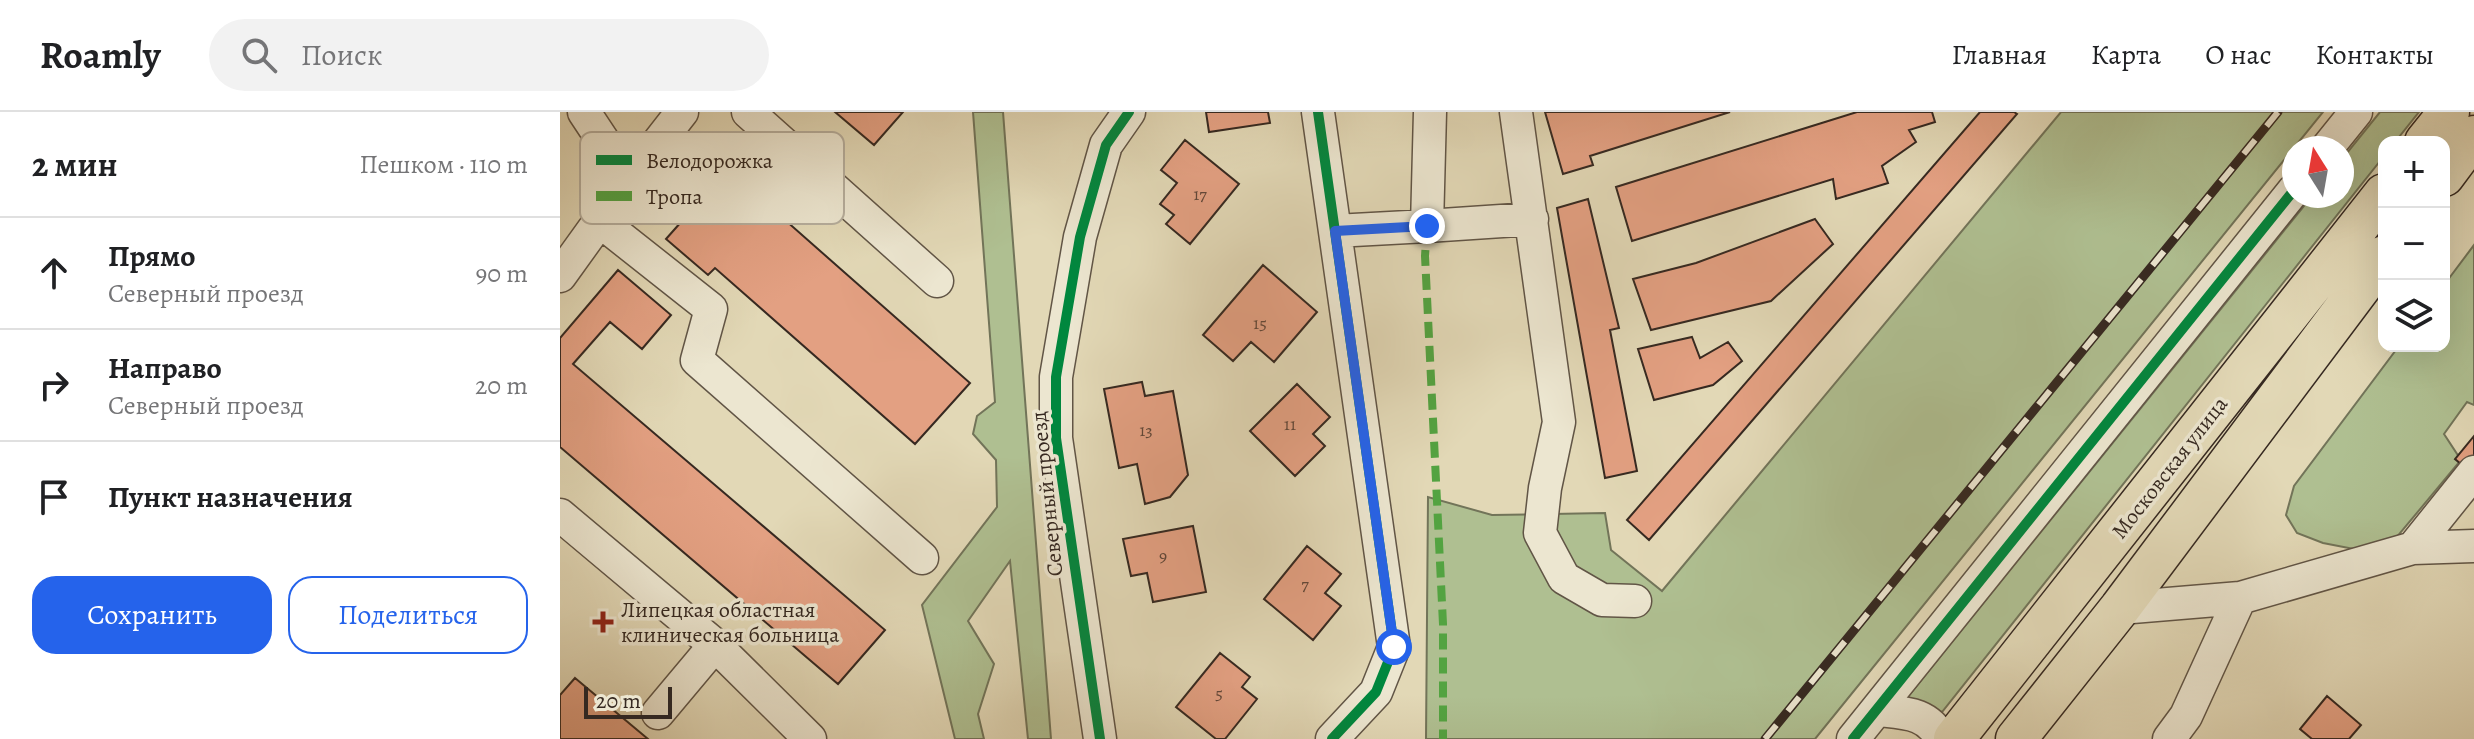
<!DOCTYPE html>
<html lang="ru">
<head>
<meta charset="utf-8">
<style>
  :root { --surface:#fff; --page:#f2f2f2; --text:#202124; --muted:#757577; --line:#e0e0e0; --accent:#2563eb }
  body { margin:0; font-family:Alegreya,serif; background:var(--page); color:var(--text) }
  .controls { position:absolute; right:24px; top:24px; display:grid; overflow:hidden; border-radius:16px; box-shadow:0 8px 32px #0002 }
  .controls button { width:72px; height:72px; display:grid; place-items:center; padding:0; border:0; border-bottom:2px solid var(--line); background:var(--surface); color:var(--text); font:40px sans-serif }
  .compass { position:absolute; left:1722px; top:24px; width:72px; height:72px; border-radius:50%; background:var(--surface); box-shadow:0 8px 32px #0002; rotate:349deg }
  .scale { position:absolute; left:24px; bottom:20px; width:88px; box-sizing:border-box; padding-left:8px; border:4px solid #362921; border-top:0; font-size:22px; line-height:28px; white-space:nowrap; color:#362921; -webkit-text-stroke:6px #ece6d0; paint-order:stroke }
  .stop { position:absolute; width:24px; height:24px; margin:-18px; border:6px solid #2563eb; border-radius:50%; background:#fff }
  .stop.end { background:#2563eb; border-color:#fff; box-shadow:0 2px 8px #0008 }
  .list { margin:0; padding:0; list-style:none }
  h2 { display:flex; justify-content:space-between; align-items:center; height:104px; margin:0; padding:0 32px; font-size:34px }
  h2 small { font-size:26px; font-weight:400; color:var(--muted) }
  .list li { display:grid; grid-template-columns:52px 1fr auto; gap:24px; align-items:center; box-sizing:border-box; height:112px; padding:0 32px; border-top:2px solid var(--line) }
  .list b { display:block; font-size:30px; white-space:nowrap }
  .list p { margin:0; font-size:26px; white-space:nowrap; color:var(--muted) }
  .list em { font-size:26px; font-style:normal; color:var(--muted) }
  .actions { display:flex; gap:16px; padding:24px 32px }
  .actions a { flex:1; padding:18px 0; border:2px solid var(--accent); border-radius:24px; text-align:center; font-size:28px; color:var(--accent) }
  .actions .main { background:var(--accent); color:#fff }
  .icon { flex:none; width:44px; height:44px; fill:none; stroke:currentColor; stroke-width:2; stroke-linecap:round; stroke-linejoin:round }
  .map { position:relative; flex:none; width:1914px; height:627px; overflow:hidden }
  header { display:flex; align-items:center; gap:48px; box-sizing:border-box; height:112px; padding:0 40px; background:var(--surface); border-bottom:2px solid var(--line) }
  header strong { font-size:38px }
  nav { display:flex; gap:44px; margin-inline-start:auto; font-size:28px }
  .search { width:560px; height:72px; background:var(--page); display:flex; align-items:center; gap:20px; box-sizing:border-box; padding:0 28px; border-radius:44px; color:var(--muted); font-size:30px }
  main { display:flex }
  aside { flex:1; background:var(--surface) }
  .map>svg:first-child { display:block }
  .green { fill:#afbf91; stroke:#727459; stroke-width:2 }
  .building { fill:#e3a082; stroke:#362921; stroke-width:2 }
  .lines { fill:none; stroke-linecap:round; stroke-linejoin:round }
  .minor-casing { stroke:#615546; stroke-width:35 }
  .major-casing { stroke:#362921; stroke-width:43 }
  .minor { stroke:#ece6d0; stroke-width:32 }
  .major { stroke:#e2d8b6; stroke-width:40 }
  .rail-casing { stroke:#362921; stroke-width:9 }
  .rail { stroke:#ece6d0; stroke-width:6; stroke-dasharray:18; stroke-linecap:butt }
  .quiet { stroke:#53a341; stroke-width:8; stroke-dasharray:16 8; stroke-linecap:butt }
  .cycleway-casing { stroke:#ece6d0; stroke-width:15 }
  .cycleway { stroke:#00873e; stroke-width:10 }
  .route { stroke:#2563eb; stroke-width:10 }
  .poi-dot { fill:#8f2418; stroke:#ece6d0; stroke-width:3 }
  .labels { text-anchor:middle; stroke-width:7; stroke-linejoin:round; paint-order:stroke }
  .number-label { font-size:18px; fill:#614739 }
  .street-label { font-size:22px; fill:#362921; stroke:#ece6d0 }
  .poi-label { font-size:22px; fill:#362921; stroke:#ece6d0; text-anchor:start }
  .key { fill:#ece6d0; stroke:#b5ad9c; stroke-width:2 }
  .key-label { font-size:22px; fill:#362921 }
</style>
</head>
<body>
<header>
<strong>Roamly</strong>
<div class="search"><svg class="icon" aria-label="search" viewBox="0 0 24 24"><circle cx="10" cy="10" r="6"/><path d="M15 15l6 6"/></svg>Поиск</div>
<nav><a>Главная</a><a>Карта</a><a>О нас</a><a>Контакты</a></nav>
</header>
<main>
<aside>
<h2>2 мин<small>Пешком · 110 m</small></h2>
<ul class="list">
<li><svg class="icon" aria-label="ahead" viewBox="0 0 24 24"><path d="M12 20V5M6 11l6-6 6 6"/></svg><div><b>Прямо</b><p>Северный проезд</p></div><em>90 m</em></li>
<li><svg class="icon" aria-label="right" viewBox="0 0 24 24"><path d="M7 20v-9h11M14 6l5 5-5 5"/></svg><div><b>Направо</b><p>Северный проезд</p></div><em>20 m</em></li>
<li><svg class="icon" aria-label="arrive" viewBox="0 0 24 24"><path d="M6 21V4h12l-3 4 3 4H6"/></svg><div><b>Пункт назначения</b></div></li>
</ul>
<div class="actions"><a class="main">Сохранить</a><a>Поделиться</a></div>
</aside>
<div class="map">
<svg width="1914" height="627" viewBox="0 0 1914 627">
  <rect width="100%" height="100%" fill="#e2d8b6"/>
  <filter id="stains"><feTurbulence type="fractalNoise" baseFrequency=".0025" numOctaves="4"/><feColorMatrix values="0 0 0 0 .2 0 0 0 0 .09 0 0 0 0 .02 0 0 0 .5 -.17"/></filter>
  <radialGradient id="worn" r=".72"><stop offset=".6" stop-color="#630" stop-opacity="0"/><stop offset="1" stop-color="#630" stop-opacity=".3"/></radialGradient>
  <path class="green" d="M413,0H443L491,627H468L450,449L408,509L434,552L418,602L424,627H395L362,493L437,395L436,348L413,322L417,304L435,290Z
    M1501,0H1763L1255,627H866L868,385L932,403L1045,401L1051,438L1102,479Z
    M1820,0H1859L1835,30H1824V44L1382,600L1346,587L1752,84H1782V47Z
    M1914,133V293L1907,290L1884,322L1901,348L1836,426L1799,438L1763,431L1737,421L1726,403L1734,374L1839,234H1884V173Z"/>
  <path class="building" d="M275,0H343L314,33Z
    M646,0H708L710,11L649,20Z
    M985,0H1170L1030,44L1033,53L1003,62Z
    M1297,0H1372L1375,10L1349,18L1356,30L1322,54L1328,71L1276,87L1273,67L1072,129L1056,75Z
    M1420,0H1454L1457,2L1089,428L1067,408Z
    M625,28L679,72L630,132L606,112L614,103L600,92L617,71L601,58Z
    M177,47L217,82L208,93L410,271L355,332L155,156L148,163L106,127Z
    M1028,87L1059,216L1050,218L1077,359L1045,366L997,96Z
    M1255,107L1273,132L1211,189L1091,218L1073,167L1136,151Z
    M703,153L757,200L714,250L691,230L673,249L643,223Z
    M58,158L111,203L82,237L50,210L13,252L325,518L278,572L0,335V226Z
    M1132,225L1140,246L1168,230L1182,249L1153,273L1094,288L1078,237Z
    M582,270L585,284L613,279L628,363L610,385L585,392L577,352L559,356L544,277Z
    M737,272L770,305L753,322L765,334L735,364L690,319Z
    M1914,324V363L1895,347Z
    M633,414L646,480L593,490L587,461L571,464L563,427Z
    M747,434L781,462L765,481L781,494L753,528L704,487Z
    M660,541L690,565L682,575L697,587L665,627H656L616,595Z
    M15,566L88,627H0V583Z
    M1767,584L1801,613L1789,627H1752L1740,617Z"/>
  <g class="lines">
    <g class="minor-casing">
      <path id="minor" d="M24,0L69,68
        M188,0L377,169
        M758,0L834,535L816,580L772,627
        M956,0L999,310L985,376L980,421L1004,466L1042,488L1075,489
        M1767,36L1796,0
        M41,110L151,197L137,248L362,446
        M867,114L972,107
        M775,119L867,114L870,0
        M0,164L69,68L122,0
        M0,403L155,533L250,627
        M1853,436L1914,434
        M1560,496L1680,486L1853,436L1914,360
        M1317,598C1344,601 1368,600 1381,627
        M98,601L155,533
        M540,627L496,326V265L520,125L546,33L569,0
        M1293,627L1734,78
        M1609,627L1626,604L1680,486"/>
    </g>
    <g class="major-casing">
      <path id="major" d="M1865,30L1889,0
        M1884,64L1914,24
        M1394,627L1824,82
        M1456,627L1560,496L1824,144"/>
    </g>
    <use href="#minor" class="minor"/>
    <use href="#major" class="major"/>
    <g class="rail-casing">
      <path id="rail" d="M1205,627L1718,0"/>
    </g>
    <use href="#rail" class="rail"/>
    <path class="quiet" d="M867,114L865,144L883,512V627"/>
    <g class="cycleway-casing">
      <path id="cycleway" d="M758,0L834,535L816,580L772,627
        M540,627L496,326V265L520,125L546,33L569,0
        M1293,627L1734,78"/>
    </g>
    <use href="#cycleway" class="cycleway"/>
  </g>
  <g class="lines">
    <path class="route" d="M834,535L775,119L867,114"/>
  </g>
  <path class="poi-dot" d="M39 498h8v8h8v8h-8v8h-8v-8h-8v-8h8z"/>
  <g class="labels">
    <g class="number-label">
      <text x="640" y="88">17</text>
      <text x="700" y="217">15</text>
      <text x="730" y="318">11</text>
      <text x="586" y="324">13</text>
      <text x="603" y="450">9</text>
      <text x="745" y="478">7</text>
      <text x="659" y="587">5</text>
    </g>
    <g class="street-label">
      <text transform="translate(1609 355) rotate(-52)" y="8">Московская улица</text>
      <text transform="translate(486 382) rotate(-96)" y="8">Северный проезд</text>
    </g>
    <g class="poi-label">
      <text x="61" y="505">Липецкая областная<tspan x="61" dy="25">клиническая больница</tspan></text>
    </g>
  </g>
  <rect x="20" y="20" width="264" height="92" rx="12" class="key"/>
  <rect x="36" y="43" width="36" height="10" fill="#00873e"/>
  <rect x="36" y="79" width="36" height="10" fill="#53a341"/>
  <g class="key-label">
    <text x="86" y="56">Велодорожка</text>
    <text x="86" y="92">Тропа</text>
  </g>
  <rect width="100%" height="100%" filter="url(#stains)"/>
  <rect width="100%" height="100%" fill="url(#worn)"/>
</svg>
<div class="controls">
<button>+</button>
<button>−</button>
<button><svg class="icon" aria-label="layers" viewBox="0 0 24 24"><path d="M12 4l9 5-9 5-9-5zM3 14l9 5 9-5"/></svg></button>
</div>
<svg class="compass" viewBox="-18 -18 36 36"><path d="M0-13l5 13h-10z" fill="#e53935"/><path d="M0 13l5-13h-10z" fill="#757577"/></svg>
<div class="scale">20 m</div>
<div class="stop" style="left:834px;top:535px"></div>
<div class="stop end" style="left:867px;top:114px"></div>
</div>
</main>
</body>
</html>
